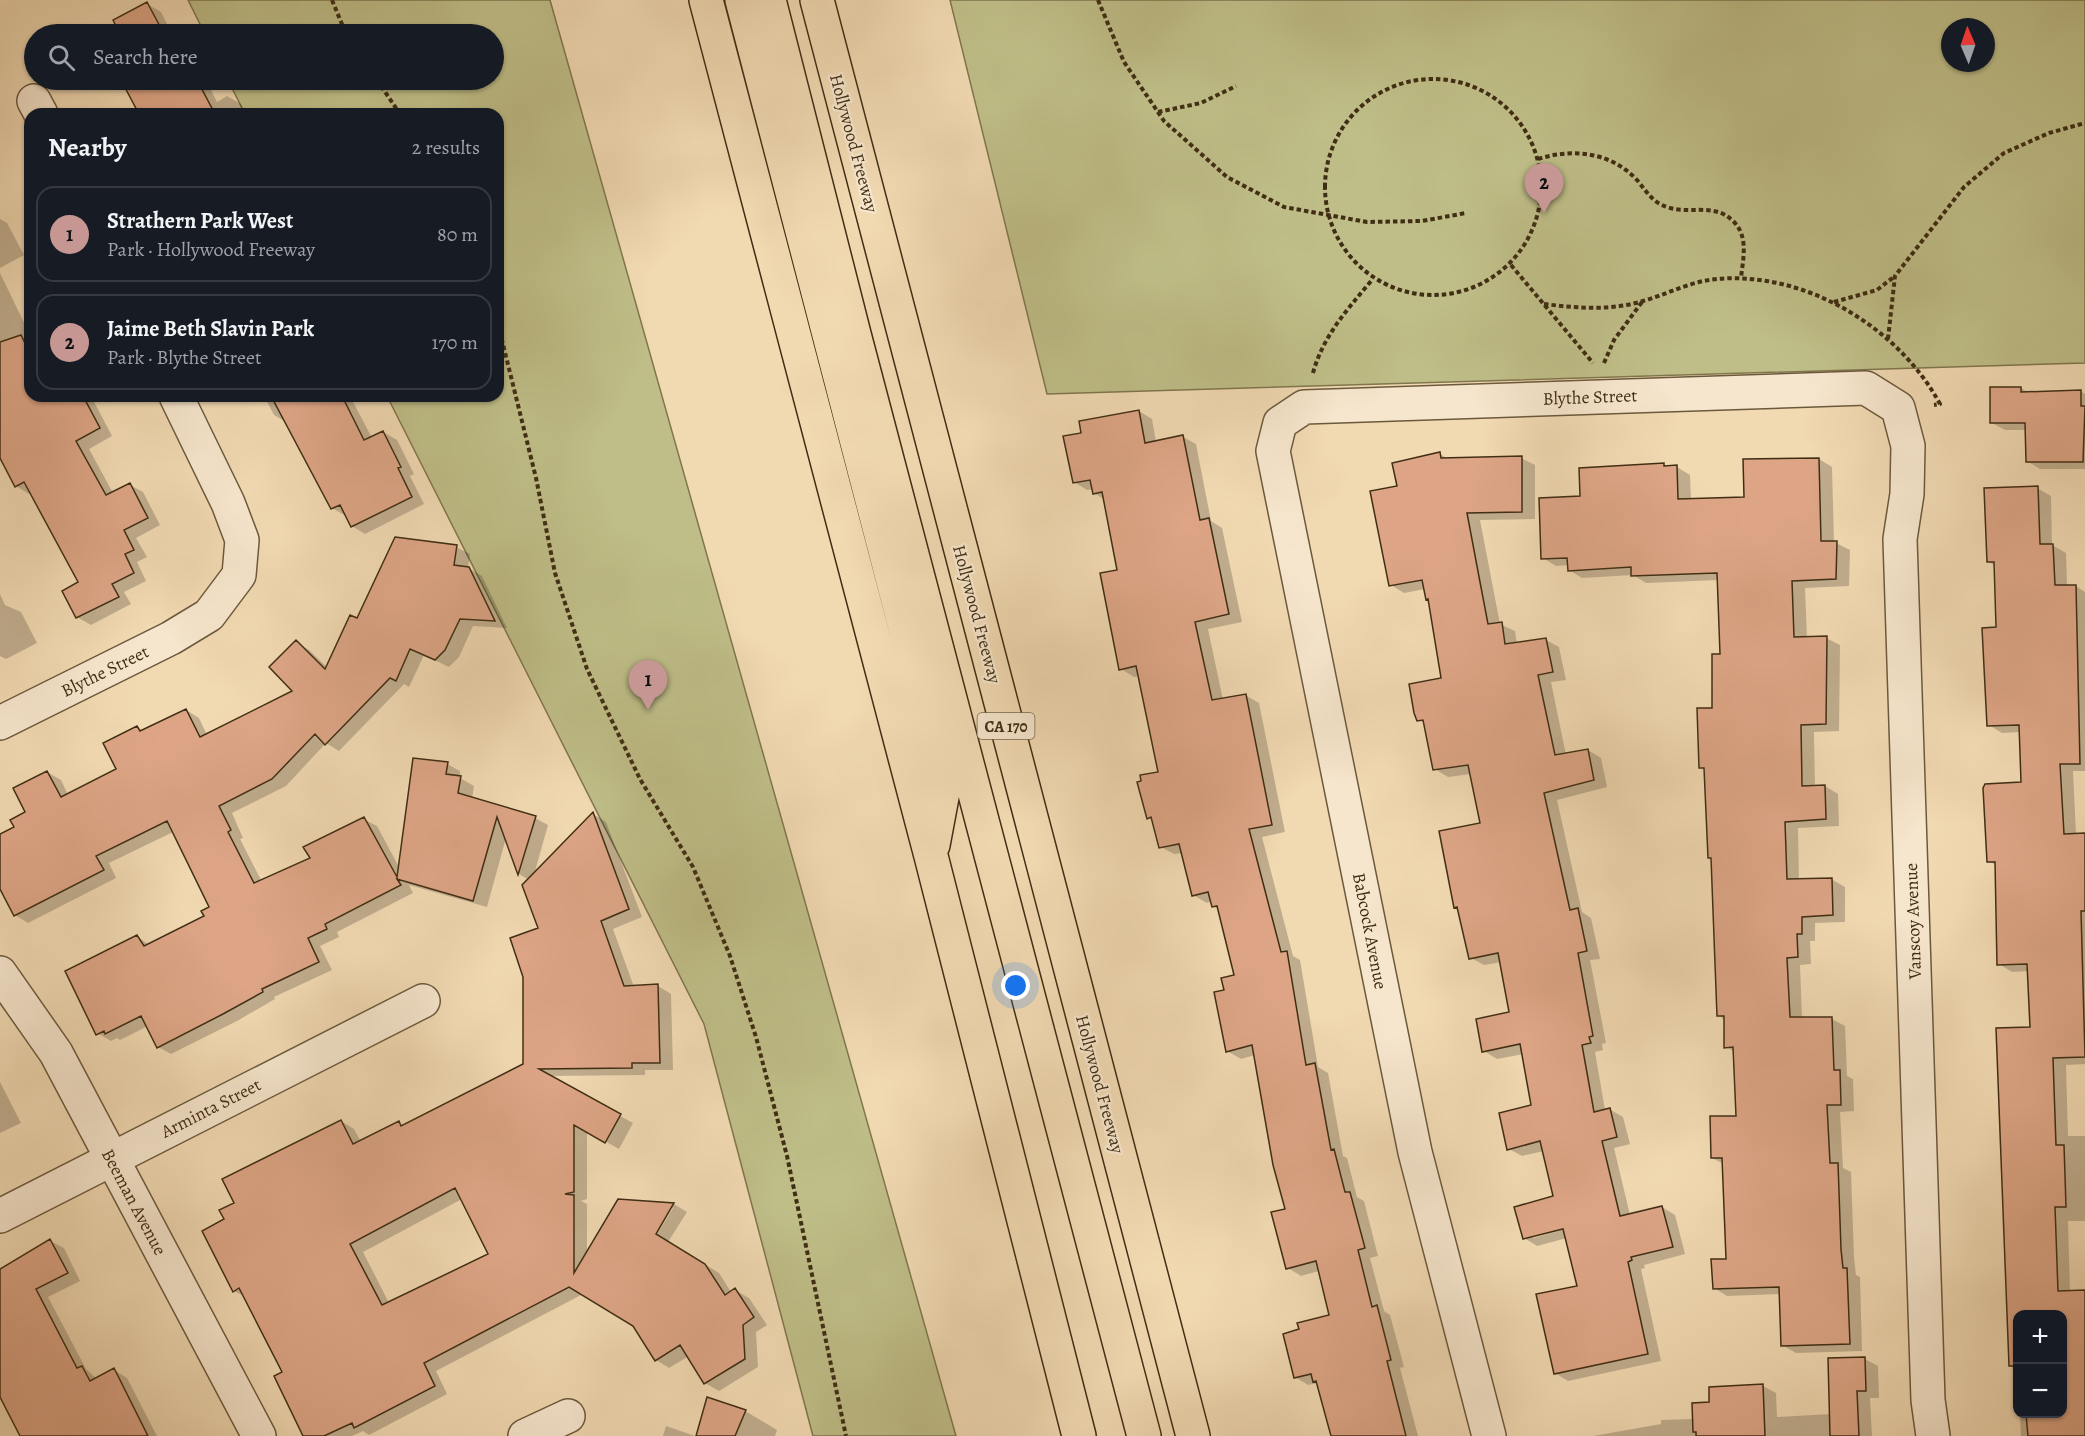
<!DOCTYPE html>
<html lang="en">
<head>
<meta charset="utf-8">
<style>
  :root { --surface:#171b24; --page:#20242c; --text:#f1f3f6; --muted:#9ea1a6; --line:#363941; --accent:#c59692 }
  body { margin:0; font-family:Alegreya,serif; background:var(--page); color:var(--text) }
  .controls { position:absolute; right:18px; bottom:18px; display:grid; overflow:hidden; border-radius:12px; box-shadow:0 2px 4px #0004 }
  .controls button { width:54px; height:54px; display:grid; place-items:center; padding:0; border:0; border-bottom:2px solid var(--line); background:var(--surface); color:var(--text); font:30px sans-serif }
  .compass { position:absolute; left:1941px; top:18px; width:54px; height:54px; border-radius:50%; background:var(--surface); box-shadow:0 2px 4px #0004; rotate:358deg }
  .you { position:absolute; left:1016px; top:986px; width:21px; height:21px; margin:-15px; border:4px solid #fff; border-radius:50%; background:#1a73e8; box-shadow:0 0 0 9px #1a73e833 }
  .badge { display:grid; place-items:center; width:39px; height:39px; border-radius:50%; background:var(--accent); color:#111; font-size:20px; font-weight:700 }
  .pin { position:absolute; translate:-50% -50px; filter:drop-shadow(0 2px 3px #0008) }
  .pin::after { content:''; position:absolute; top:32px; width:21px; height:18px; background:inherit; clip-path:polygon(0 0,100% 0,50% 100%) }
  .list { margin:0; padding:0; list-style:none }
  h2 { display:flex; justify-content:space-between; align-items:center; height:78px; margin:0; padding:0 24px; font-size:26px }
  h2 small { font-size:20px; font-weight:400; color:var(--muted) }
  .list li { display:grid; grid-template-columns:39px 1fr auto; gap:18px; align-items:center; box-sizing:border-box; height:96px; margin:0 12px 12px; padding:0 12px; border:2px solid var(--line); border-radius:18px }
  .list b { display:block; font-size:22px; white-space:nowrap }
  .list p { margin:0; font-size:20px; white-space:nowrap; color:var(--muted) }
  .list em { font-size:20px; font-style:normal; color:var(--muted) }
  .icon { flex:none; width:33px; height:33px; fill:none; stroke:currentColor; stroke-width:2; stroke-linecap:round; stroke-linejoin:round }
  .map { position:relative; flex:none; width:2085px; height:1436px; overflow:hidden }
  .search { position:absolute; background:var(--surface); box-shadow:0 2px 4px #0004; left:24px; top:24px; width:480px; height:66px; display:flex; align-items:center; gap:15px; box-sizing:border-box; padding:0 21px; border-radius:33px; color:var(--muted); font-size:22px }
  .panel { position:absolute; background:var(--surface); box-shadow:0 2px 4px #0004; left:24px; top:108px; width:480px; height:294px; border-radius:18px }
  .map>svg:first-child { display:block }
  .green { fill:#bfbe88; stroke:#80764e; stroke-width:1.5; fill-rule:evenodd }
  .shadow { fill:#0003; fill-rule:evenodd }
  .building { fill:#dda586; stroke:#402e14; stroke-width:1.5; fill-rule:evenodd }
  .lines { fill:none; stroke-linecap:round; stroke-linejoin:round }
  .street-casing { stroke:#6c593c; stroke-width:36 }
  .highway-casing { stroke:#402e14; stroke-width:36 }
  .path { stroke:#402e14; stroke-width:4; stroke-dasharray:4.5 3; stroke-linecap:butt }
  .street { stroke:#f6e6cd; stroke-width:33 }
  .highway { stroke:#f1d9b2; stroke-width:33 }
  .labels { text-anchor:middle; stroke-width:4.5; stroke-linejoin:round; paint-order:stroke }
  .shield { fill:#f6e6cd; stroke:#77654c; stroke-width:1.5 }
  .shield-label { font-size:16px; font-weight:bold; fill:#402e14 }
  .street-label { font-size:18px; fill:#402e14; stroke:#f6e6cd }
</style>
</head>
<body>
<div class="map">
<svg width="2085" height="1436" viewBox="0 0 2085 1436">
  <rect width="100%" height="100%" fill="#f1d9b2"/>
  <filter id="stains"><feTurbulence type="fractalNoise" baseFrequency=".00333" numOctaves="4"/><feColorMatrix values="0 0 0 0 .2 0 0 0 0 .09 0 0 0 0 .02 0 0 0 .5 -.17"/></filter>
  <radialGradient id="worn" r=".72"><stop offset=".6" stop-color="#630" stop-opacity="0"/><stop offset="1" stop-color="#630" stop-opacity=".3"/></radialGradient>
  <path class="green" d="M188,0H550L956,1436H813L704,1024L387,396H498V114H245L228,80H494V34H205Z
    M950,0H2085V363L1047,394ZM1950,27H1986V63H1950Z"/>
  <path class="shadow" d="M147,4L161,12L172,34H121L115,21Z
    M125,80H206L217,102L227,96L241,104L246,114H141Z
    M0,219L7,223L24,255L0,268Z
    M0,273L30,335V396H91L112,436L89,449L113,493L130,485L143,492L160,525L136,538L147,557L137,562L146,581L124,592L131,604L91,625L77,617L80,583L32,492L29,494L16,486L0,432Z
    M2021,388L2029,393L2080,391L2085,394V469H2040L2027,461V430H2005L1992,423Z
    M264,396H350L372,438L383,432L397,440L414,474L410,476L424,504L365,534L352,526L346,516L332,508L286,422L274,415Z
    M1139,411L1152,419L1156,442L1183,437L1196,444L1211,521L1222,528L1242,622L1208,629L1223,700L1245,695L1259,703L1285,832L1262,837L1293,956L1300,960L1318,1067L1328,1073L1343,1156L1347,1158L1357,1197L1364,1201L1378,1256L1370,1258L1384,1311L1390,1315L1404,1367L1400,1368L1418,1436H1332L1318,1383L1308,1385L1295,1377L1301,1330L1331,1316L1319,1271L1301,1276L1288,1268L1287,1210L1255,1055L1241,1059L1227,1051L1225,992L1236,976L1220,910L1213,906L1212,901L1207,903L1193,895L1182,853L1174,854L1161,847L1154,821L1148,818L1160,773L1140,676L1134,677L1121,669L1119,571L1105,500L1094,493L1093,489L1087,490L1074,482L1083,434Z
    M1440,454L1448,459L1521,458L1535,465V519L1480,520L1500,624L1515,631L1517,644L1546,640L1559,647L1566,680L1551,682L1566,755L1588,750L1601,758L1607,787L1557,800L1582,912L1591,918L1600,959L1590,960L1606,1043L1602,1044L1603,1050L1595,1052L1605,1110L1609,1109L1623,1117L1630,1144L1614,1148L1630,1215L1662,1207L1675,1215L1685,1254L1644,1265L1645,1268L1641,1269L1661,1361L1568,1381L1555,1373L1579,1287L1567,1238L1537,1246L1524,1238L1555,1197L1544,1151L1522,1156L1509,1149L1533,1106L1524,1054L1497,1059L1484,1051L1511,1013L1502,962L1484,965L1471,958L1458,909L1456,907L1482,824L1471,774L1448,777L1435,769L1426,724L1419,720L1443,679L1430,600L1425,589L1404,593L1391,585L1399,487ZM1570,1225V1228L1533,1238V1235Z
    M1819,459L1832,467L1834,542L1850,550L1849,586L1805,588L1807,638H1826L1840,645L1839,731L1814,732L1815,787L1825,786L1838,794L1839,826L1798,828L1799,880L1831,879L1845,887V922L1815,923V941H1810L1811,964L1800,965L1802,1018L1832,1019L1845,1026L1847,1076L1853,1079L1854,1111L1840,1112L1843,1168L1851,1172L1854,1258L1856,1275L1860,1277L1862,1351L1796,1353L1782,1345L1781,1294L1727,1296L1714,1288L1727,1260L1724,1164L1712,1158L1737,1117L1735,1052L1726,1047L1725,1020L1718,1015L1713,859L1706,770L1701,768L1721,655L1719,580L1646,583L1633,575L1582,578L1569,570V565L1556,566L1543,558L1582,497L1664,465L1677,467L1690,475L1691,500L1746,498Z
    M2037,488L2051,496L2052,545L2066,553L2067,586H2076L2085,592V771H2073L2076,835L2085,834V1064L2066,1065L2068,1136H2085V1221H2068L2070,1292L2085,1291V1436H2021L2020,1414H2062V1314H2018V1369L2011,1365L2031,1029L2029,971L2012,972L1999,964L1996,865L1988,861L2022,784L2020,732L2002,733L1989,725L1998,629L1995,566L1988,561Z
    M456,547L470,554L468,568L482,576L507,628L473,626L459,657L449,667L424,655L409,687L404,684L339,751L326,743L286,786L232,813L243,838L240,839L262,882L312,859L363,819L377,826L399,867L447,764L460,771V778L474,786L472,799L535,818L548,825L534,875L593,814L606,822L642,917L613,929L634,987L658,986L671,994L673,1070H645V1075L548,1076L633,1123L619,1149L587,1131V1199L581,1201L587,1204V1254L619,1200L674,1204L687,1212L668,1242L719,1273L731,1292L735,1290L749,1298L767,1325L756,1332L758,1367L719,1391L705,1383L689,1356L669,1368L656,1360L634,1325L583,1294L436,1371L447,1394L369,1435L363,1431L352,1436H305L285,1372L246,1297L234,1291L226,1220L236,1204L341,1121L354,1129L361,1142L399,1123L404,1126L524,1065L540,929L529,880L519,874L506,838L487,907L409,885L413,893L337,932L339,937L320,946L332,970L274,997L275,999L237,1021L171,1054L158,1047L148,1026L120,1040L117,1038L111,1041L97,1033L137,937L150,945L206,916L211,908L173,832L109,863L116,878L28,923L15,915L0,886V836L16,828L27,813L47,772L61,780L68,795L118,770L137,727L143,731L186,710L199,718L207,735L295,691L296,642L309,650L328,668L358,620ZM462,1199L490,1255L389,1303L363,1252ZM669,1208H673L653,1241L651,1239Z
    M0,594L5,605L21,612L37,643L6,659L0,656Z
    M0,1082L21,1123L0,1133Z
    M50,1241L64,1248L80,1281L48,1297L86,1369L97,1379L114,1370L127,1378L157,1436H22L0,1353V1270Z
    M1865,1359L1878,1366L1879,1398H1870L1872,1436H1593L1661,1424V1420L1694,1419L1711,1403L1763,1386L1776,1393L1777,1417L1831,1414Z
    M745,1411L777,1430L775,1436H698Z
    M666,1426L695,1436H663Z"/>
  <path class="building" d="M147,2L164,34H120L113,20Z
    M121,80H197L215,114H139Z
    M21,335L30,353V396H83L100,428L76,441L106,495L130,483L148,518L124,530L134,550L125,554L134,573L112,584L119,597L76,618L62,591L78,582L24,482L15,487L0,458V342Z
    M1990,387H2021V392L2081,390V406H2085L2083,462H2026L2025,423H1990Z
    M271,396H342L364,440L383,431L401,467L398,468L412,497L351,527L340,505L331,509Z
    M1139,410L1145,443L1183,435L1200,520L1209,518L1229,614L1195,622L1212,700L1246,694L1272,825L1249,829L1281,952L1287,951L1306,1065L1315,1063L1331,1150L1334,1149L1345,1192H1350L1365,1248L1358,1250L1372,1307L1377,1305L1391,1360L1387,1361L1406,1436H1331L1316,1381L1313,1382L1311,1374L1294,1378L1283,1334L1299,1329L1297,1323L1329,1315L1316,1261L1286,1269L1271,1212L1285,1209L1273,1165L1252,1045L1226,1052L1214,992L1224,990L1221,978L1234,975L1217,906L1212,907L1208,892L1192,896L1179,844L1159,848L1151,817L1147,819L1137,782L1141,781L1140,775L1158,772L1136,666L1119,670L1100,573L1117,570L1102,492L1093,494L1090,480L1073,483L1063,436L1081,433L1079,421Z
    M1440,452L1441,458L1522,456V512L1467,513L1480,582L1488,624L1502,622L1505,644L1546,638L1553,672L1538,675L1555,755L1588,749L1594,780L1544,793L1570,910L1578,908L1587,951L1578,953L1593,1036L1589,1037L1591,1043L1582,1045L1594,1112L1610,1108L1617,1137L1602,1141L1620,1216L1662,1206L1673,1247L1631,1257L1632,1260L1628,1262L1648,1354L1554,1374L1536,1294L1577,1286L1563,1229L1523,1239L1514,1207L1553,1196L1540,1141L1507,1150L1499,1113L1531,1105L1520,1044L1482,1052L1476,1019L1509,1012L1498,953L1469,959L1457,907L1454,908L1439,831L1480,823L1468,765L1433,770L1423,720L1417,721L1414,713L1409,684L1441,678L1428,599L1426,600L1422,580L1389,586L1370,491L1397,486L1392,463Z
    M1819,458L1821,541H1837L1836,579L1792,581L1794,637L1827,636L1826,724L1801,725L1802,786L1825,785L1826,819L1785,822L1787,879L1832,878L1833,915L1802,917V934H1797L1798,957L1787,958L1790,1017H1832L1834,1070H1840L1841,1105H1827L1830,1163H1838L1841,1249L1843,1268H1847L1850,1344L1781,1346L1779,1287L1713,1289L1711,1259H1726L1722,1158H1711L1710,1116H1736L1733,1047L1724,1048V1016H1717L1711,858H1708L1704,768H1699L1697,708H1712V654H1720L1717,573L1631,576V567L1568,571L1567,558L1541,559L1539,498L1580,496L1579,468L1664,463V466L1677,465L1678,499L1744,497L1743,459Z
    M2038,486L2040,544H2053L2055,585H2076L2080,764H2060L2064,834L2085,833V911H2081L2085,1057L2053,1058L2056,1145H2064L2066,1207H2055L2058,1291L2085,1290V1436H2028L2026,1414L2018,1415V1413H2062V1314H2018V1388L2017,1366H2009L1996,1028L2030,1027L2027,964L1997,965L1995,862H1987L1983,788L1985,784L2021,782L2019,725L1987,726L1982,628L1996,627L1994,562H1987L1984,488Z
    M395,537L457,545L454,565L469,567L495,621L460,619L445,650L435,660L410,649L396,681L390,678L325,745L315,734L272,779L219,806L231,830L228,832L254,883L310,858L303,847L364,817L397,877L413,758L448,762L446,774L461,776L458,793L536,816L518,875L497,817L473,901L397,879L401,885L325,924L327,929L308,938L319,962L262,989L263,992L223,1014L157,1048L141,1016L105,1034L104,1031L96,1035L65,971L137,935L144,946L204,916L201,911L209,907L167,821L96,856L104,870L14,916L0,889V834L14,827L10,820L25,812L13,788L47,771L61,797L116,769L103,743L137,726L140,731L186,709L200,737L292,691L269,667L296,640L325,669L350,615L357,618Z
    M593,812L629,909L601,921L624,986L658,984L660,1063H632V1068L539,1069L621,1114L605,1143L574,1125V1192L565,1194L574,1195V1273L618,1199L674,1203L656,1234L705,1264L725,1295L735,1288L754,1317L743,1325L745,1359L704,1384L680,1345L655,1361L633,1326L569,1287L424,1363L435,1386L354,1428L352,1423L324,1436H303L274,1376L282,1372L239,1288L233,1292L202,1231L224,1219L219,1210L234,1203L222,1179L341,1120L353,1144L399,1121L401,1126L523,1064V977L510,938L538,928L522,885ZM455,1188L488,1254L382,1305L350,1244Z
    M50,1239L68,1273L36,1289L77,1368L82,1366L90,1381L114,1368L148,1436H20L0,1397V1269Z
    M1865,1357L1866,1391H1857L1859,1436H1830L1828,1358Z
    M1763,1384L1765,1436H1696V1432H1693L1692,1403L1709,1402V1387Z
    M707,1397L746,1410L735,1436H696Z"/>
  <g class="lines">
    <g class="street-casing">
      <path id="street" d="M34,101L41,114
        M0,723L171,638L209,615L239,575L242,540L228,503L176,396
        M0,973L56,1053L259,1436
        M0,1216L423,1001
        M525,1436L568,1416
        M1489,1436L1415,1152L1273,451L1280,423L1304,407L1866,388L1898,408L1908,446L1907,494L1900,539L1928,1400L1933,1436"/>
    </g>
    <g class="highway-casing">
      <path id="highway" d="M706,0L931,856L1079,1436
        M742,0L945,781L933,845
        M769,0L854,334L1144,1436
        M817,0L1193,1436"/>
    </g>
    <path class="path" d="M332,0L346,34
      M1098,0L1124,62L1164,121L1227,177L1284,207L1367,222L1422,221L1466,213
      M1325 187a108 108 0 1 1 216 0a108 108 0 1 1-216 0Z
      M377,80L400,114
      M1158,112L1201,103L1236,86
      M1538,159C1573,148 1611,152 1637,180C1647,192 1652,202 1667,207C1689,215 1714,202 1733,221C1749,236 1743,259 1741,278
      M1511,265L1593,363
      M1834,302L1877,290L1895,276
      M1544,304C1577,308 1610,311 1643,301C1668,294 1691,281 1717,279C1806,271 1899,328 1940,404L1934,405
      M498,324L536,478L555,573L587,669L640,779L693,867L730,956L756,1037L787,1156L846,1436
      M1888,339L1895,276L1964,187L2004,153L2049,133L2085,123
      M1604,363L1614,340L1642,302
      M1313,373C1323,336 1347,310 1371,281"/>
    <use href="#street" class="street"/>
    <use href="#highway" class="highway"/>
  </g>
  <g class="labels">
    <rect class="shield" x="977.5" y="713" width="57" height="26" rx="4.5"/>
    <g class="shield-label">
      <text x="1006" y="732">CA 170</text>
    </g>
    <g class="street-label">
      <text transform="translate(854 143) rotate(75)" y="6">Hollywood Freeway</text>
      <text transform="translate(1590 397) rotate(-2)" y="6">Blythe Street</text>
      <text transform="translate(977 614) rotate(75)" y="6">Hollywood Freeway</text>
      <text transform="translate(105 671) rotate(-26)" y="6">Blythe Street</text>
      <text transform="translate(1913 921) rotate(-92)" y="6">Vanscoy Avenue</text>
      <text transform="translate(1370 931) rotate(79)" y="6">Babcock Avenue</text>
      <text transform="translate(1100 1084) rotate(75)" y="6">Hollywood Freeway</text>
      <text transform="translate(211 1108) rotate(-27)" y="6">Arminta Street</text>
      <text transform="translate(134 1202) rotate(62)" y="6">Beeman Avenue</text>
    </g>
  </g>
  <rect width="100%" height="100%" filter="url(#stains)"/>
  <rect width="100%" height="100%" fill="url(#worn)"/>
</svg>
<div class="controls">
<button>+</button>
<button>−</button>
</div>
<svg class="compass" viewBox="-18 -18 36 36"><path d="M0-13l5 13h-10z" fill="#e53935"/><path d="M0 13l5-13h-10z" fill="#9ea1a6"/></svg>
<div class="you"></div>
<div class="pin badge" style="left:648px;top:710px">1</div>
<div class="pin badge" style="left:1544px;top:213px">2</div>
<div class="search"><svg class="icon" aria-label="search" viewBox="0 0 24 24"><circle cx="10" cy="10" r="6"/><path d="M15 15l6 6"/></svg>Search here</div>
<section class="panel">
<h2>Nearby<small>2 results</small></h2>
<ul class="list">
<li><span class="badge">1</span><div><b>Strathern Park West</b><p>Park · Hollywood Freeway</p></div><em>80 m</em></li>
<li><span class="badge">2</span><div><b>Jaime Beth Slavin Park</b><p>Park · Blythe Street</p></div><em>170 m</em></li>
</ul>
</section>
</div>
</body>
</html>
